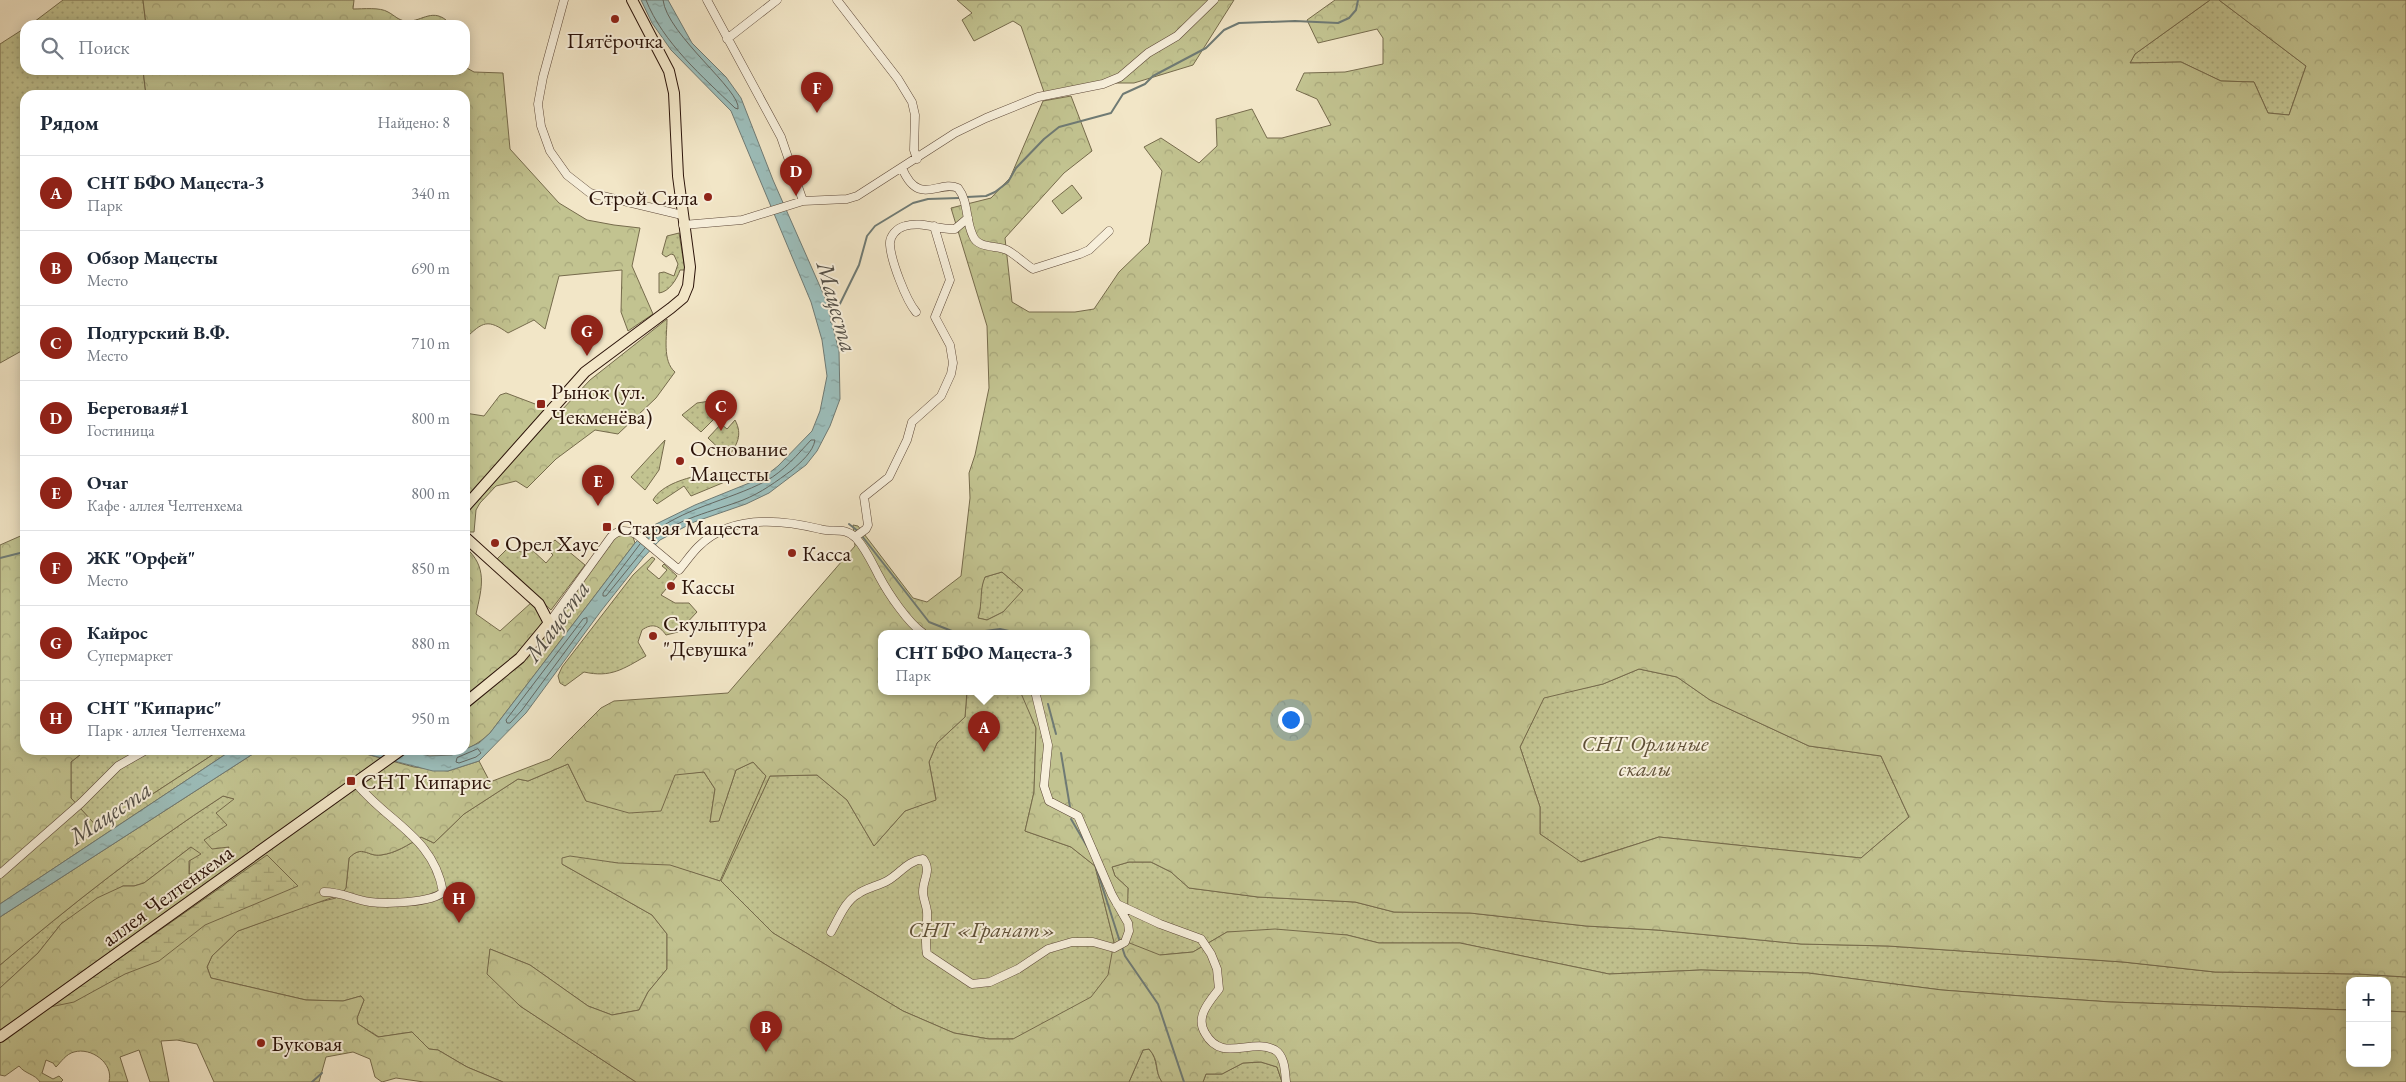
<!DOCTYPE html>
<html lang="ru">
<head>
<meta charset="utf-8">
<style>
  :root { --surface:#fff; --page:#f2f2f3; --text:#1f2937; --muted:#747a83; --line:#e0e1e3; --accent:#8f2418 }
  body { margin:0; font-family:"EB Garamond",serif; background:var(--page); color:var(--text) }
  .controls { position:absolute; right:15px; bottom:15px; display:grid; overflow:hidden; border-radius:10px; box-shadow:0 2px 12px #0003 }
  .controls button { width:45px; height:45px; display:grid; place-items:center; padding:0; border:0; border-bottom:1px solid var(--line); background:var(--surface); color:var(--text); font:25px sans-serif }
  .you { position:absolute; left:1290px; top:719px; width:18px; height:18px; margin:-12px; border:4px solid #fff; border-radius:50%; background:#1a73e8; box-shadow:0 0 0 8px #1a73e833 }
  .badge { display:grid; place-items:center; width:32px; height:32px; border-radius:50%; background:var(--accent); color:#fff; font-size:16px; font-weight:700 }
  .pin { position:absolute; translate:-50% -41px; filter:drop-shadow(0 1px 2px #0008) }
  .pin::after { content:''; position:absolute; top:26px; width:18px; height:15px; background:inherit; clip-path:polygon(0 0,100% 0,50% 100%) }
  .popup { position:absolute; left:878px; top:630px; width:212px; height:65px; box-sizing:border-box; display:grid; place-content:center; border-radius:10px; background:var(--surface); filter:drop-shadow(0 1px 4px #0005); font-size:16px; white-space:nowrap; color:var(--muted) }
  .popup b { font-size:19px; color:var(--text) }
  .popup::after { content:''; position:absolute; left:50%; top:100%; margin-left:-10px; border:10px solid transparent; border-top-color:var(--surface) }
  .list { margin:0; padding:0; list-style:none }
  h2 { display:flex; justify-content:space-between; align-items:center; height:65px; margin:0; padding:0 20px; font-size:21px }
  h2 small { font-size:16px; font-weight:400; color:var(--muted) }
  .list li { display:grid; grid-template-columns:32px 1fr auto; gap:15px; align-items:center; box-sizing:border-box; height:75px; padding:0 20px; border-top:1px solid var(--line) }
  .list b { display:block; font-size:19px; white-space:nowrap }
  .list p { margin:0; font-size:16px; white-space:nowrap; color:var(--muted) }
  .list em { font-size:16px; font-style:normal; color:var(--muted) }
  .icon { flex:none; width:28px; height:28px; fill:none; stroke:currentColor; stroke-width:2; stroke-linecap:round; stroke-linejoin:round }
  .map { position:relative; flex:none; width:2406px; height:1082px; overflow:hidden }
  .search { position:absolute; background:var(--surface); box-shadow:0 2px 12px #0003; left:20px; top:20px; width:450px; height:55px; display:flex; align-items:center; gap:12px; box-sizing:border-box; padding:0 18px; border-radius:15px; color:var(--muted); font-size:19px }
  .panel { position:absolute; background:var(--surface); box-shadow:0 2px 12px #0003; left:20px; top:90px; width:450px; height:665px; border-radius:15px }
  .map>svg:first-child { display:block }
  .grass { fill:url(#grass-dots); stroke:#766b4c; fill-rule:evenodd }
  .forest { fill:url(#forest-crowns); stroke:#766b4c; fill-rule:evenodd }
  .wetland { fill:url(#wetland-marsh); stroke:#766b4c }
  .pitch { fill:#c2c390; stroke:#766b4c }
  .water { fill:url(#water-ripples); stroke:#6f7a74 }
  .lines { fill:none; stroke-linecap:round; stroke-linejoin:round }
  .shore { stroke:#646862; stroke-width:1 }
  .stream { stroke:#6f7a74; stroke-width:2 }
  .minor-casing { stroke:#5d4838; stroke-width:9 }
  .major-casing { stroke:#2b1309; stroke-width:12 }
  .minor { stroke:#f7efdb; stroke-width:8 }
  .major { stroke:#f2e6c7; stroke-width:10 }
  .poi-dot { fill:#8f2418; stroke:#f7efdb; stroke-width:2 }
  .labels { text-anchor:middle; stroke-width:4; stroke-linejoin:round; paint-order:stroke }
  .poi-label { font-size:22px; fill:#2b1309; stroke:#f7efdb; text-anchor:start }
  .park-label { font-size:22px; font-style:italic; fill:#605138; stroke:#f7efdb }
  .street-label { font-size:22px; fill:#2b1309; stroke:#f7efdb }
  .water-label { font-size:24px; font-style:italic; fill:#534f47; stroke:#f7efdb }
</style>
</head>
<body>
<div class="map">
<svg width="2406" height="1082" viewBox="0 0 2406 1082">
  <defs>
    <pattern id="grass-dots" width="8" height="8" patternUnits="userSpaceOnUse" patternTransform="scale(1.25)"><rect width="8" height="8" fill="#c2c390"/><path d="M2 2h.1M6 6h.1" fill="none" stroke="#a7a77b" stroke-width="1.8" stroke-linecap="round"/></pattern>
    <pattern id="forest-crowns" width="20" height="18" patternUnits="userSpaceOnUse" patternTransform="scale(1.25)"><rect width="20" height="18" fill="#c2c390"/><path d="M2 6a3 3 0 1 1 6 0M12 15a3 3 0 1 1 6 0" fill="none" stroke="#a7a77b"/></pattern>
    <pattern id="wetland-marsh" width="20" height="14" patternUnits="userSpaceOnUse" patternTransform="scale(1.25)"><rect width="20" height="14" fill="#c2c390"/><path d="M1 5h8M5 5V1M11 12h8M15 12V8" fill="none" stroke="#a7a77b"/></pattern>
    <pattern id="water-ripples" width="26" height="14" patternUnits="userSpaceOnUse" patternTransform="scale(1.25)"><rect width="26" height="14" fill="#9cbebb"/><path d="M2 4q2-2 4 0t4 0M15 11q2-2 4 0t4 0" fill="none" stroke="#87a29f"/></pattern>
  </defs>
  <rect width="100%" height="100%" fill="#f2e6c7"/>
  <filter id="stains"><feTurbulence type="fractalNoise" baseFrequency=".004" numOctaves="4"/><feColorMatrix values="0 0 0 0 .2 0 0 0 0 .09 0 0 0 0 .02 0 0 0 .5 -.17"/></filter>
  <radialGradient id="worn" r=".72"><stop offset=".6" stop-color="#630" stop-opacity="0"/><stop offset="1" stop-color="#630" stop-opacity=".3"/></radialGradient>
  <path class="grass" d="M63,0H143L146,25H30Z
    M2210,0H2219L2306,66L2289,115L2268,113L2254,82L2221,81L2181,62L2130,63L2135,54Z
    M25,28V70H143L146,95H25V349L0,363V44Z
    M679,233L685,270H680C677,279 669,292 659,293V273L664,272L674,276L678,264L674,255L671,254L666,257L662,254L667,236Z
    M710,401L719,403L710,413L715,418L701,432L682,415L697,403Z
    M735,420C743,435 737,445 728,457L708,438L721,424L727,429Z
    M665,440L659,470L645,490L631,477Z
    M704,474L732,479L691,496L684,486L657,504L653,500C662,484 687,478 704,474Z
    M555,540L585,565L551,610L496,560L509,547L521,552L530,548L546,563L553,555L546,548Z
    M652,557L655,559L647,569L659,579L667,570L662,566L664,564L677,576L661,595L675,603H689L697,612L682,628V631L666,635C659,625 652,623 642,630L638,642L646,656C623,669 611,678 584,672L565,686L560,683L558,676L562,667L633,575Z
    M1002,572L1024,591L1003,612L987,620L978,618C983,602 978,591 985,577Z
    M1639,669L1677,677L1710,700L1809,746L1881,756L1909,817L1861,858L1659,837L1580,862L1540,834V807L1520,747L1544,697L1603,684Z
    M967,691H1020L1022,693L1036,728L1034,792L1025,831L1071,847L1095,866L1114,942L1113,947L1126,921L1128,888L1115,876L1112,867L1129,862H1151L1171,872L1189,888L1258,897L1355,902L1394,912L1470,913L1586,926L1657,930L1801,944L1888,946L2123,962L2215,972L2358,974L2406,977V1012L2387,1011V981H2350V1010L2111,1002L2022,996L1942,990L1808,973L1701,970L1609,974L1460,943H1379L1347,935L1227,932L1193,952L1160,955L1060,1082H820L618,863L562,864L652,915L667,934V969L648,992L639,1010L612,1015L588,1006L530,965L490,949L488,972L520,1006L636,1082H503L467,1067L438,1050L429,1049L412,1032L379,1037L358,1024L357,1018L364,1000L361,996L343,1001L306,1000L211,978L207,967L212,956L238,931L311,904L336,898L346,888L349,858C363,844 367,857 381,855C396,853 408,845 421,837L434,843L464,814L518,779L528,781L568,764L586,801L675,774L704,772L715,789L710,822L719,820L736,770L753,762L766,776L725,871L770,776L817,775L847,800L874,846L905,811L936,799L929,762L937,743L965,717ZM671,866L720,881L773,933L903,1011L954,1033L989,1039H1013L847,1057Z
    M86,750H220L99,829L71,798V762Z
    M223,796L235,799L227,825L229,847L224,860L200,872L189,874L191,847L144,883L134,886H123L61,924L38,953L0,988V965C71,905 144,847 223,796Z
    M1149,1049C1159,1060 1154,1071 1162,1082H1129L1143,1050Z
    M1261,1062L1277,1067L1282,1082H1203L1206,1074H1222L1243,1063Z"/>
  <path class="forest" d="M143,0H354L353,9C363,9 380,7 388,12C394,15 398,20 405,21C420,23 431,8 446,20L447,25H146Z
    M957,0H1234L1193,65L1134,83H1113L1044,92L1021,26L1013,21L974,41L962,20L972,13Z
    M1335,0H2210L2135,54L2130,63L2181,62L2221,81L2254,82L2268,113L2289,115L2306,66L2219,0H2406V977L2358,974L2215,972L2123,962L1888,946L1801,944L1657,930L1586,926L1470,913L1394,912L1355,902L1258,897L1189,888L1171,872L1151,862H1129L1112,867L1115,876L1128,888L1127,942L1160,955L1193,952L1227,932L1275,929L1347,935L1379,943H1460L1609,974L1701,970L1808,973L1942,990L2022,996L2111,1002L2350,1010V1063H2387V1011L2406,1012V1082H1282L1277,1067L1261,1062L1243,1063L1222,1074H1206L1203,1082H1162C1154,1071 1160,1061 1149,1049L1143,1050L1129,1082H636L520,1006L487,974L490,949L530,965L588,1006L612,1015L639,1010L648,992L667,969V934L652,915L562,864V858L570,856L618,863L670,865L720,881L766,776L753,762L736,770L719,821L710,822L715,789L704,772L675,775L661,811L629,813L586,801L568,764L528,781L518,779L464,814L434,843L421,837C408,845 396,853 381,855C367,857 363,844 349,858L346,888L342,894L238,931L212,956L207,967L211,978L306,1000L343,1001L361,996L364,1000L357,1018L358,1024L378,1037L412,1032L429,1049L438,1050L467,1067L503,1082H424L396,1078L382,1082L375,1077L370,1059L353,1052L326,1057L319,1082H214L197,1044L177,1040L161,1041L169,1082H150L139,1050L120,1057L128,1082H109C114,1063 91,1047 74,1052C66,1054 61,1062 56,1067L53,1063L46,1060L42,1073L53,1079L59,1076L63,1080L61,1082H40C35,1074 25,1074 19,1066L5,1076L0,1075V988L38,953L61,924L97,898L123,886H134L144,883L191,847L201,854L189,861V874L200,872L224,860L229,847L212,849L204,840L227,825L216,813L234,799L223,796C144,847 71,905 0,965V917L259,750H351L414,767L448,771L479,761L490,782L550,759L601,708L614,701L728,693L855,546L853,525L858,526L913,598L927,602L961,576L970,498L969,473L975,455L989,388L987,326L951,208L991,198L1010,178L1043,101L1071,96L1092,151L1064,173L1005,238L1012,302L1029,312H1075L1094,309L1119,272L1149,243L1162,171L1144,147L1161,138L1199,163L1217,146L1216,119L1252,109L1267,138H1282L1331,125L1317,99L1296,90L1304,73L1345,72L1383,64V38L1377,29L1318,43L1307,20ZM1002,572L1023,590L1003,612L987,620L978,618C983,602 979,591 985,577ZM882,633H1086V691H1020L1036,728L1034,792L1025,831L1071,847L1095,866L1114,942L1108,975L1091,997L1013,1039H989L954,1033L903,1011L773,933L721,881L770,776L817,775L847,800L874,846L905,811L936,800L929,762L937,743L965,717L967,691H882ZM1639,669L1677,677L1710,700L1809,746L1881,756L1909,817L1861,858L1659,837L1581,862L1540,834V807L1520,747L1544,698L1603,684Z
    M465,67L474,72L503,73L510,149L559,203L587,220L614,225L640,228L632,266L653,314L628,331L621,312L622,270L559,276L545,329L534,320L508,333C488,319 483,321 465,339V95H146L143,70H465Z
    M667,319C667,336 662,361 675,372L656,398L618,434L595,430L556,459L527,488L516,481L496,486L480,503L476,510L474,532H467L465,413L484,416L500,395L506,393L559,413L590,380Z
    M621,533L632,534L635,543L490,733C464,758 434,759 401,750H465V547C488,567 482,587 476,614L500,631L532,602L546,625L612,538Z
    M25,534V750H86L71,762V798L99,829L220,750H232L0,904V545Z"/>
  <path class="wetland" d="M267,855L298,886L205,925L159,961L125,974L74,1002L50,1007Z"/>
  <path class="pitch" d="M1072,185L1082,198L1062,214L1052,201Z"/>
  <path class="water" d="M641,0H668L692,43L726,77L741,98L773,180L826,300L839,351L840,399L830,426L817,451L806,465L769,493L746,504L694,522L660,540L643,558L601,611L526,713L479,761L448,771H433L351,750H401L430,756L452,755L479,743L490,733L635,543L652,526L695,505L764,477L778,466L812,431L820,411L827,376L822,340L811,302L731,111L671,50L652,23Z
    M232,750H259L0,917V904Z"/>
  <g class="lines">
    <path class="shore" d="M646,0C663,43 703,77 735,108L738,109C742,91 667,35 663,0
      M648,537C681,508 728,501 766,481C784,471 798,454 811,440H815C813,452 801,462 792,470C777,481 761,493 743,500C715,511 674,519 652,541
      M640,544L603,593V596H606L645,548
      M587,618V622L522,710L510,723H507L506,720L583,619Z
      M478,749L481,753L476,757L459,763L456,762L457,758Z"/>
    <path class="stream" d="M967,197L986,196L995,192L1008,182L1016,168L1044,139L1059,127L1111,113L1123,94L1145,84L1153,76L1206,48L1224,30L1239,23L1295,21L1338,23L1349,18L1356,10L1358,0
      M831,322L859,265L867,236L875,226L913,203L928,199L959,198
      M849,524L859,532
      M862,536L929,622L957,633
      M0,558L24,552
      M970,633L1000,629L1018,633
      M1048,704L1056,734
      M1061,753L1070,807
      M1071,819L1088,848
      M1094,861L1120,942
      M1122,947L1125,956L1158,1004L1184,1082
      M312,1082L322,1073"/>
    <g class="minor-casing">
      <path id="minor" d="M564,0L543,77L538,104L541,126L550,151L567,175L590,193L682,215
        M707,0L781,137L803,201
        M837,0L898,79L912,102L915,115L914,150L917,159
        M727,39L777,0
        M902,168C919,208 939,179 958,188C969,202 965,220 973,236C978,249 997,245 1007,250C1016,255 1024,263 1033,269L1080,254L1089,250L1109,231
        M683,225L742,220L803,201L847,199L857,196L955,133L986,118L1038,97L1103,84L1120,77L1148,53L1177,36L1214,0
        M916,312C906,300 891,261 890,245C889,236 897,228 905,226C922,221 938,230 955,229L968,218
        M855,537L866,529L868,525L864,497L889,477L907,440L912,422L941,396L951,374L953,363L950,345L935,317L950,280L934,226
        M549,623L611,537C619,529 626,530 636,534L679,570C685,563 691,554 698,547C730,514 780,519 820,529C833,533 844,526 856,538C866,549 872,563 879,576C888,593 908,623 923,633
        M0,874L81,803L118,766L146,750
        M324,892C342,892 354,900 370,902C385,904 432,903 443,892C434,837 387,822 356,783
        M1117,904L1160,924L1201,939L1211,954L1217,969L1219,989C1209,1002 1195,1017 1205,1033C1222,1064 1251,1037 1275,1050C1285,1056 1285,1072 1286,1082
        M831,932C838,920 845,901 858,894C866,888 878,886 887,881C900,874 907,861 923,859C932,871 923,878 923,892C923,898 926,904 927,911C928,926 924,939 927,954L972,984L990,982L1018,969L1048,949L1072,942H1093L1114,948L1125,942L1129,931L1128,923L1112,895L1078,816L1049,801L1044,786L1048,745L1035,691"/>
    </g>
    <g class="major-casing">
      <path id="major" d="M465,507L585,372L671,308L683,298L688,286L690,267L678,176L674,93L669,71L632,0
        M465,537L539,604L549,623L520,658L465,703
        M0,1037L401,750"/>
    </g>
    <use href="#minor" class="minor"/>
    <use href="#major" class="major"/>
  </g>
  <g class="poi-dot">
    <circle cx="615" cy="19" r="5"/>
    <circle cx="708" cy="197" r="5"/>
    <rect x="536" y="399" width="10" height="10" rx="2.5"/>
    <circle cx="680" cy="461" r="5"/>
    <rect x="602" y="522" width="10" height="10" rx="2.5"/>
    <circle cx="495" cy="543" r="5"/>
    <circle cx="792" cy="553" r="5"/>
    <circle cx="671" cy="586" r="5"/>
    <circle cx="653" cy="636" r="5"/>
    <rect x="346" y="776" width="10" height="10" rx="2.5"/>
    <circle cx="261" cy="1043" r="5"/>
  </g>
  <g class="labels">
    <g class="poi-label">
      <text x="615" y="48" text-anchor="middle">Пятёрочка</text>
      <text x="698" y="205" text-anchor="end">Строй Сила</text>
      <text x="551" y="399">Рынок (ул.<tspan x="551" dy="25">Чекменёва)</tspan></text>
      <text x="690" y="456">Основание<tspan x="690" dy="25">Мацесты</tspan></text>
      <text x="617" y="535">Старая Мацеста</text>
      <text x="505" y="551">Орел Хаус</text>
      <text x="802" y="561">Касса</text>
      <text x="681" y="594">Кассы</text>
      <text x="663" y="631">Скульптура<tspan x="663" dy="25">"Девушка"</tspan></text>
      <text x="361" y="789">СНТ Кипарис</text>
      <text x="271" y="1051">Буковая</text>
    </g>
    <g class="park-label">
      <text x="1645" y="751">СНТ Орлиные<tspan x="1645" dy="25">скалы</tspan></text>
      <text x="982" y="937">СНТ «Гранат»</text>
    </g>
    <g class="street-label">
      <text transform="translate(167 895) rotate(-36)" y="8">аллея Челтенхема</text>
    </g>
    <g class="water-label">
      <text transform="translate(837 307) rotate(74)" y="8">Мацеста</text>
      <text transform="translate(557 621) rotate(-54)" y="8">Мацеста</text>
      <text transform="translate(110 813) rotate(-34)" y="8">Мацеста</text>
    </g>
  </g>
  <rect width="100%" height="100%" filter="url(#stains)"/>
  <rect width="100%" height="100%" fill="url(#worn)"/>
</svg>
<div class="controls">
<button>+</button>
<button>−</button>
</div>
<div class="you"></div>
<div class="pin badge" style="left:984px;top:752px">A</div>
<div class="popup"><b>СНТ БФО Мацеста-3</b>Парк</div>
<div class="pin badge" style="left:766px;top:1052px">B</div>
<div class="pin badge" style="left:721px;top:431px">C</div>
<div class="pin badge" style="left:796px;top:196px">D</div>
<div class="pin badge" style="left:598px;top:506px">E</div>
<div class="pin badge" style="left:817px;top:113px">F</div>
<div class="pin badge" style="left:587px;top:356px">G</div>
<div class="pin badge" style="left:459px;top:923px">H</div>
<div class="search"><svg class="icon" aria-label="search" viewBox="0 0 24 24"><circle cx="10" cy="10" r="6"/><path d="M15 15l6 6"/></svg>Поиск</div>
<section class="panel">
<h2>Рядом<small>Найдено: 8</small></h2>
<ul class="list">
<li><span class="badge">A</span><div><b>СНТ БФО Мацеста-3</b><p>Парк</p></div><em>340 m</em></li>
<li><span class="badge">B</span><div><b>Обзор Мацесты</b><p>Место</p></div><em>690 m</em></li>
<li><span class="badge">C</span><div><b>Подгурский В.Ф.</b><p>Место</p></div><em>710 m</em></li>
<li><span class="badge">D</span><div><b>Береговая#1</b><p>Гостиница</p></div><em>800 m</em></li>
<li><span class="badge">E</span><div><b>Очаг</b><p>Кафе · аллея Челтенхема</p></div><em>800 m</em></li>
<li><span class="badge">F</span><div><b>ЖК &quot;Орфей&quot;</b><p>Место</p></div><em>850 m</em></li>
<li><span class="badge">G</span><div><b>Кайрос</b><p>Супермаркет</p></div><em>880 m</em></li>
<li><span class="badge">H</span><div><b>СНТ &quot;Кипарис&quot;</b><p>Парк · аллея Челтенхема</p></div><em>950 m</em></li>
</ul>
</section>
</div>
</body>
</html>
